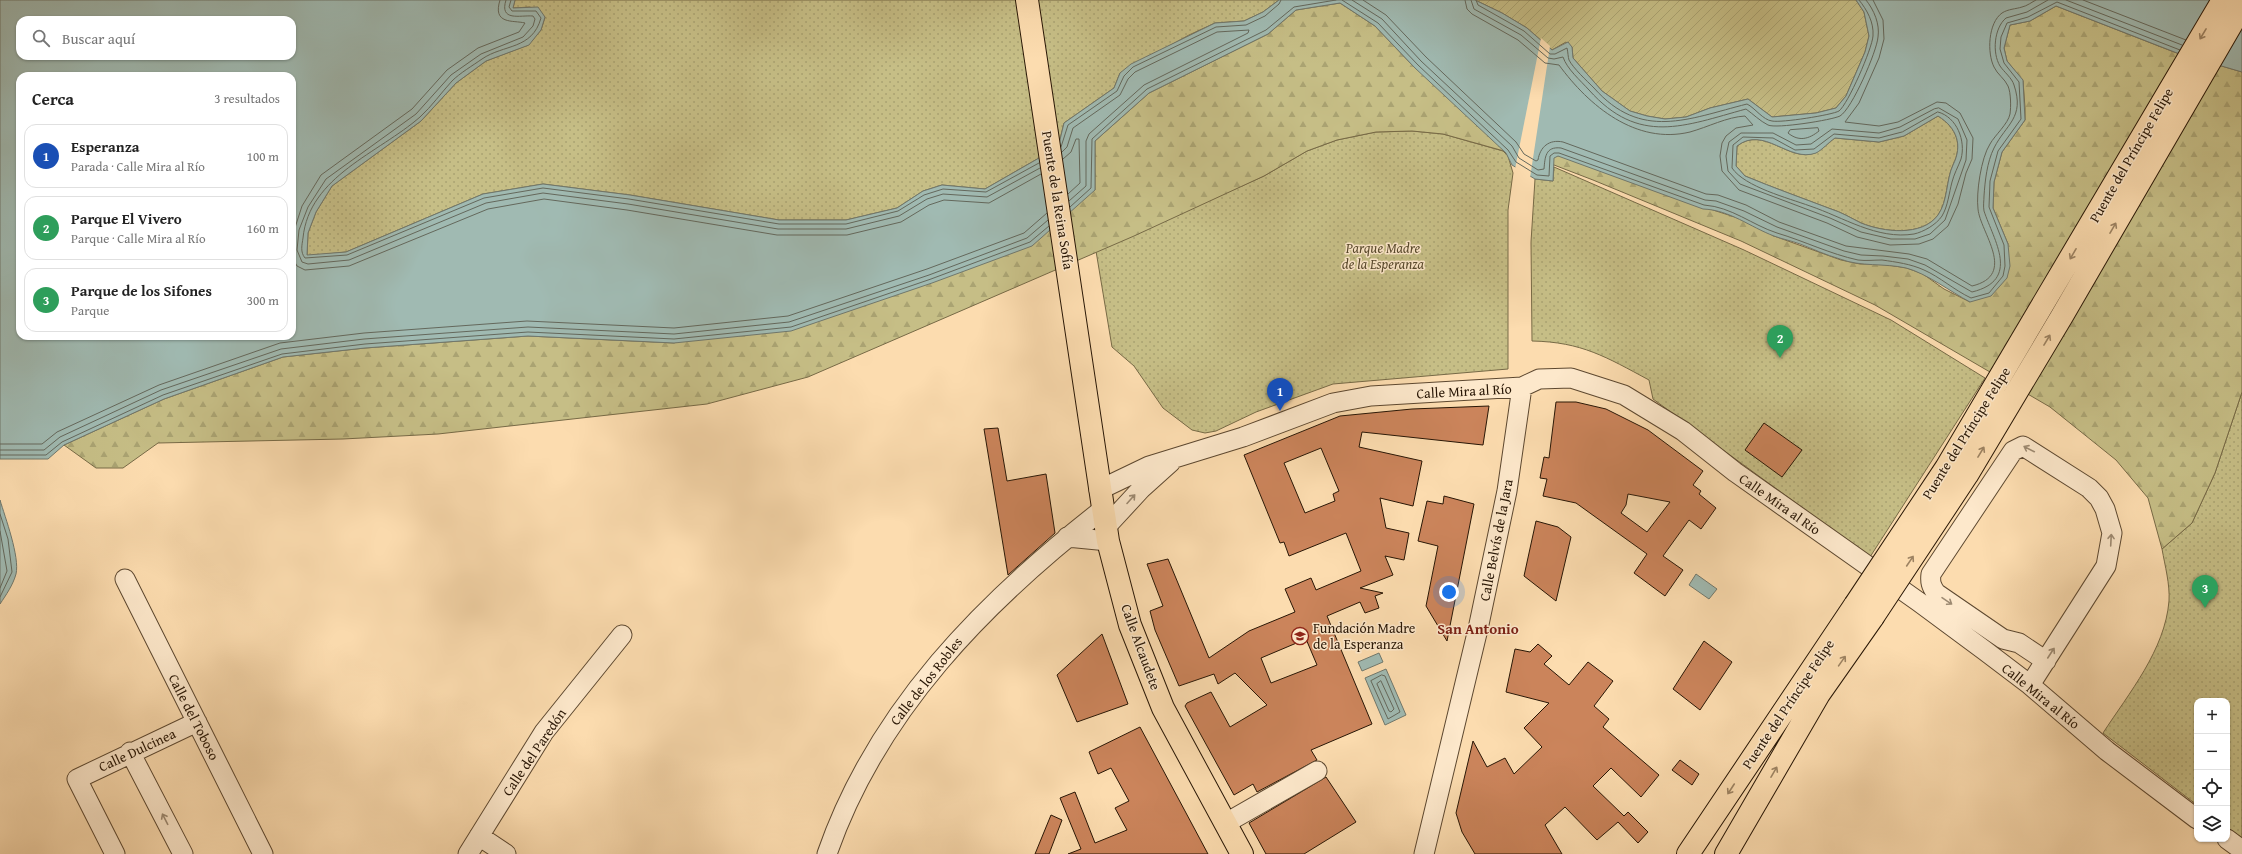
<!DOCTYPE html>
<html lang="es">
<head>
<meta charset="utf-8">
<style>
  :root { --surface:#fff; --page:#f2f2f2; --text:#222; --muted:#767676; --line:#e0e0e0; --accent:#8f2418 }
  body { margin:0; font-family:"Gentium Book Plus",serif; background:var(--page); color:var(--text) }
  .controls { position:absolute; right:12px; bottom:12px; display:grid; overflow:hidden; border-radius:8px; box-shadow:0 1px 3px #0004 }
  .controls button { width:36px; height:36px; display:grid; place-items:center; padding:0; border:0; border-bottom:1px solid var(--line); background:var(--surface); color:var(--text); font:20px sans-serif }
  .you { position:absolute; left:1449px; top:592px; width:14px; height:14px; margin:-10px; border:3px solid #fff; border-radius:50%; background:#1a73e8; box-shadow:0 0 0 6px #1a73e833 }
  .badge { display:grid; place-items:center; width:26px; height:26px; border-radius:50%; background:var(--accent); color:#fff; font-size:13px; font-weight:700 }
  .pin { position:absolute; translate:-50% -33px; filter:drop-shadow(0 1px 2px #0008) }
  .pin::after { content:''; position:absolute; top:21px; width:14px; height:12px; background:inherit; clip-path:polygon(0 0,100% 0,50% 100%) }
  .list { margin:0; padding:0; list-style:none }
  h2 { display:flex; justify-content:space-between; align-items:center; height:52px; margin:0; padding:0 16px; font-size:17px }
  h2 small { font-size:13px; font-weight:400; color:var(--muted) }
  .list li { display:grid; grid-template-columns:26px 1fr auto; gap:12px; align-items:center; box-sizing:border-box; height:64px; margin:0 8px 8px; padding:0 8px; border:1px solid var(--line); border-radius:12px }
  .list b { display:block; font-size:15px; white-space:nowrap }
  .list p { margin:0; font-size:13px; white-space:nowrap; color:var(--muted) }
  .list em { font-size:13px; font-style:normal; color:var(--muted) }
  .icon { flex:none; width:22px; height:22px; fill:none; stroke:currentColor; stroke-width:2; stroke-linecap:round; stroke-linejoin:round }
  .map { position:relative; flex:none; width:2242px; height:854px; overflow:hidden }
  .search { position:absolute; background:var(--surface); box-shadow:0 1px 3px #0004; left:16px; top:16px; width:280px; height:44px; display:flex; align-items:center; gap:10px; box-sizing:border-box; padding:0 14px; border-radius:12px; color:var(--muted); font-size:15px }
  .panel { position:absolute; background:var(--surface); box-shadow:0 1px 3px #0004; left:16px; top:72px; width:280px; height:268px; border-radius:12px }
  .map>svg:first-child { display:block }
  .grass { fill:url(#grass-dots); stroke:#776a46 }
  .forest { fill:url(#forest-firs); stroke:#776a46 }
  .garden { fill:url(#garden-furrows); stroke:#776a46 }
  .water { fill:#a0bab2; stroke:#70786d; fill-rule:evenodd }
  .pier { fill:#fcdcaf }
  .lines { fill:none; stroke-linecap:round; stroke-linejoin:round }
  .shore { stroke:#64685c; stroke-width:1 }
  .building { fill:#cb845b; stroke:#281605; fill-rule:evenodd }
  .minor-casing { stroke:#5d4830; stroke-width:21 }
  .major-casing { stroke:#281605; stroke-width:24 }
  .minor { stroke:#fde8cb; stroke-width:19 }
  .major { stroke:#fcdcaf; stroke-width:22 }
  .major-bridge-casing { stroke:#281605; stroke-width:24; stroke-linecap:butt }
  .major-bridge { stroke:#fcdcaf; stroke-width:22 }
  .oneway { stroke:#9d8362 }
  .oneway2 { stroke:#9d8a72 }
  .labels { text-anchor:middle; stroke-width:3; stroke-linejoin:round; paint-order:stroke }
  .street-label { font-size:14px; fill:#281605; stroke:#fde8cb }
  .park-label { font-size:14px; font-style:italic; fill:#57482c; stroke:#fde8cb }
  .poi-label { font-size:14px; fill:#281605; stroke:#fde8cb; text-anchor:start }
  .neighbourhood-label { font-size:15px; font-weight:bold; fill:#7a1f14; stroke:#fde8cb }
</style>
</head>
<body>
<div class="map">
<svg width="2242" height="854" viewBox="0 0 2242 854">
  <defs>
    <pattern id="grass-dots" width="8" height="8" patternUnits="userSpaceOnUse"><rect width="8" height="8" fill="#c6be86"/><path d="M2 2h.1M6 6h.1" fill="none" stroke="#aaa372" stroke-width="1.8" stroke-linecap="round"/></pattern>
    <pattern id="forest-firs" width="22" height="20" patternUnits="userSpaceOnUse"><rect width="22" height="20" fill="#c6be86"/><path d="M5 1l3.5 6h-7zM16 11l3.5 6h-7z" fill="#aaa372"/></pattern>
    <pattern id="garden-furrows" width="10" height="10" patternUnits="userSpaceOnUse"><rect width="10" height="10" fill="#c6be86"/><path d="M-1 1l2-2M0 10L10 0M9 11l2-2" fill="none" stroke="#aaa372"/></pattern>
  </defs>
  <rect width="100%" height="100%" fill="#fcdcaf"/>
  <filter id="stains"><feTurbulence type="fractalNoise" baseFrequency=".005" numOctaves="4"/><feColorMatrix values="0 0 0 0 .2 0 0 0 0 .09 0 0 0 0 .02 0 0 0 .5 -.17"/></filter>
  <radialGradient id="worn" r=".72"><stop offset=".6" stop-color="#630" stop-opacity="0"/><stop offset="1" stop-color="#630" stop-opacity=".3"/></radialGradient>
  <path class="grass" d="M515,0H1279L1263,12L1244,21L1215,23L1189,35L1120,73L1114,88L1064,123L1059,143L1039,158L985,189L942,185L923,191L897,208L846,220H779L630,195L543,184L483,194L346,252L307,256L308,233L316,212L332,186L421,121L456,83L486,61L528,45L541,30L545,17L530,7L513,8Z
    M1938,116C1957,128 1963,145 1953,165C1946,180 1948,201 1938,215C1922,237 1883,232 1861,223C1851,218 1841,212 1831,209C1802,198 1774,188 1745,176L1736,166L1737,146C1764,125 1789,163 1815,153C1822,150 1829,142 1835,138L1879,142L1904,136Z
    M1412,131L1443,134L1503,151L1508,156L1513,173L1508,210V369L1333,384L1256,412L1216,431L1205,433L1192,430L1163,408L1134,366L1112,347L1096,251L1264,176L1307,151L1337,140L1376,132Z
    M1554,167L1744,250L1891,320L1985,378L1870,557L1653,399L1649,380C1606,357 1582,342 1532,341L1531,242L1535,179L1553,181Z
    M2242,392V838L2227,827V701H2197V805L2103,733C2129,693 2165,650 2169,601C2170,584 2165,566 2162,549L2192,523L2215,473Z"/>
  <path class="forest" d="M1340,3L1375,26L1415,68L1713,210L1741,219L1774,236L1841,260L1860,264H1882L1907,268L1923,274L1944,289L1970,302L2008,244L1993,208L1994,182L2002,152L2025,120V108L2023,81L2007,61L2004,48L2010,25L2030,21L2056,6L2174,52L2242,72V392L2215,473L2192,523L2162,549L2148,498L2116,460L2050,407L1875,305L1741,241L1593,180L1554,165L1443,134L1412,131L1376,132L1337,140L1307,151L1264,176L1134,236L808,377L707,404L438,434L343,439L158,443L123,468H96L64,445L164,399L283,357L365,348L528,336L674,343L1095,190V141L1149,93L1268,34L1296,10Z"/>
  <path class="garden" d="M1475,0H1856L1864,12L1869,36L1865,52L1846,96L1836,108L1816,113L1772,117L1748,99L1710,108L1686,117L1665,119L1647,116L1630,111L1602,91L1573,58L1572,47L1566,42L1552,50L1527,28L1502,13Z"/>
  <path class="water" d="M0,0H515L513,8L538,7L545,17L541,30L529,45L486,61L456,83L421,121L332,186L316,212L308,233L307,255L346,252L483,194L543,184L630,195L779,220H846L897,208L923,191L942,185L985,189L1039,158L1059,144L1064,123L1114,88L1120,73L1131,64L1215,23L1244,21L1263,12L1279,0H1475L1502,13L1527,28L1552,50L1568,42L1572,47L1573,58L1602,91L1630,111L1647,116L1665,119L1686,117L1710,108L1748,99L1772,117L1816,113L1836,108L1846,96L1865,52L1869,36L1864,12L1856,0H2242V72L2177,53L2056,6L2030,21L2010,25L2004,48L2007,61L2023,80L2025,120L2002,152L1994,182L1993,208L2008,244L2010,266L2007,278L1991,296L1970,302C1951,292 1926,273 1906,268C1884,263 1861,267 1840,259C1826,255 1813,249 1800,244C1792,241 1782,239 1774,236C1750,227 1730,210 1703,209L1558,156L1554,158L1553,181L1535,179L1512,165L1506,153L1415,68L1375,26L1340,3L1296,10L1268,34L1149,93L1095,141V190L1032,246L932,283L791,331L674,343L528,336L365,348L283,357L164,399L64,445L48,459H0ZM20,20H292V56H20ZM20,76H292V336H20ZM1938,116C1957,128 1963,145 1953,165C1946,180 1948,201 1938,215C1922,237 1883,232 1861,223C1851,218 1841,212 1831,209C1802,198 1774,188 1745,176L1736,166L1737,146C1764,125 1789,163 1816,153C1822,150 1829,142 1835,138L1879,142L1904,136Z
    M0,500C5,517 20,557 16,574C13,585 6,595 0,604Z
    M1696,574L1717,589L1709,599L1689,585Z
    M1379,653L1383,662L1362,671L1358,662Z
    M1386,669L1406,715L1385,725L1365,678Z"/>
  <path class="pier" d="M1541,38L1550,46L1530,178L1515,169Z"/>
  <g class="lines">
    <path class="shore" d="M506,0C499,22 520,15 533,16L535,19L533,26L523,37L481,54L451,75L416,114L326,179L308,207L299,230L297,250L302,262L308,264L349,260L486,203L543,193L628,204L778,229H846L899,216L927,199L943,194L987,197L1040,168
      M511,0L509,7L512,11H536L541,18C532,50 504,44 482,59C472,66 460,73 452,81C441,93 432,106 420,117C379,153 309,176 303,238C302,245 300,252 305,258L347,255L484,198L543,188L629,199L779,224H846L898,211L924,195L943,189L986,192L1039,163
      M1342,0L1378,23L1418,65L1508,150L1516,162L1537,175L1549,176L1550,156L1554,153H1559L1704,205C1732,207 1752,225 1777,233C1804,241 1830,254 1858,260C1866,261 1874,260 1882,260C1896,262 1911,264 1924,270C1940,277 1954,290 1971,298L1989,293L2003,276L2005,266L2004,245L1989,207L1990,181L1998,151L2021,119L2019,82L2004,63L2000,49L2001,37L2007,23L2028,17L2057,2L2180,50
      M1352,0L1382,19L1421,61L1512,146L1519,158L1538,170L1544,169C1545,158 1545,146 1561,148L1705,200L1716,201L1744,211L1777,227L1844,251L1861,255L1883,256L1908,259L1925,265L1972,292C2021,280 1994,241 1984,211C1983,206 1984,200 1984,196C1985,181 1987,162 1994,148C2006,124 2025,118 2014,85C2012,78 2004,72 2000,66C1992,53 1994,28 2006,18L2027,12L2048,0
      M1363,0L1386,15L1426,57L1516,142L1524,154L1536,161L1538,160C1540,147 1549,139 1563,142L1706,194L1718,195L1746,205L1779,222L1846,246L1909,254L1927,259L1972,286C2018,275 1980,232 1978,209C1976,193 1981,158 1990,144C1995,135 2008,124 2010,114C2011,107 2011,93 2008,86C2005,79 1997,74 1994,67C1987,53 1988,23 2002,13C2008,9 2016,9 2022,7C2027,6 2032,2 2036,0
      M1465,0L1467,9L1472,14L1518,40L1545,63L1559,65C1589,106 1636,145 1690,132C1708,127 1727,117 1745,116L1753,125L1736,128L1726,136L1722,143L1720,156L1722,171L1739,190L1827,223L1857,237L1890,245L1919,244L1933,239L1948,226L1958,204L1966,173L1972,159L1973,138L1960,113L1946,103L1937,102L1898,122L1879,126L1845,122L1859,103L1879,58L1884,39L1883,20L1873,0
      M1471,0L1474,9L1521,35L1548,58L1554,59L1563,57C1567,69 1580,80 1589,90C1639,146 1684,126 1746,109C1753,114 1760,121 1768,125C1776,129 1832,120 1840,116C1852,109 1877,51 1878,37C1880,24 1874,10 1866,0
      M1476,0L1478,5L1524,31L1550,54H1555L1567,48C1568,52 1568,57 1569,60C1573,68 1587,81 1594,88C1641,141 1688,119 1747,104C1755,108 1763,120 1772,121C1781,123 1832,115 1839,111C1848,104 1872,49 1873,36C1874,22 1867,10 1859,0
      M2066,0L2182,45
      M2083,0L2186,40
      M1939,108L1958,119L1967,140L1966,160L1945,220L1930,234L1915,239H1891L1861,232L1830,218L1740,184L1728,171L1726,156L1729,142L1741,133H1773L1796,145L1811,144L1832,129L1879,133L1900,127L1934,109Z
      M1938,112C1957,117 1966,141 1961,159C1958,167 1954,174 1952,182C1949,193 1948,206 1942,216C1936,225 1923,232 1914,234C1877,240 1843,217 1810,206C1788,198 1745,187 1732,168L1733,145L1743,137L1773,138L1795,150L1814,149L1834,134L1879,138L1902,132Z
      M1818,128L1819,131C1809,139 1799,142 1788,133L1790,130Z
      M1061,147L1068,125L1117,91L1124,76L1133,67L1216,27L1246,25L1265,16L1279,4L1281,0
      M1062,152L1067,147L1073,128L1120,95L1128,79L1135,72L1217,32L1249,30L1248,33L1144,85L1089,134L1086,141V186L1069,201
      M1063,159L1071,152L1076,139H1079L1080,183L1068,194
      M1070,207L1091,188L1092,139L1147,89L1266,30L1294,7L1336,0
      M292,237L302,206L321,175L412,109L447,70L478,48L519,32L525,23C513,20 492,25 500,0
      M292,257L297,266L305,270L349,266L488,209L544,199L627,210L777,235H847L901,222L929,205L944,200L989,203L1041,174
      M0,444H42L57,432L159,385L280,343L364,333L527,321L674,328L788,316L927,269L1024,233L1047,213
      M0,450H44L60,437L161,390L281,349L364,339L528,327L674,334L789,322L929,275L1027,238L1048,220
      M0,455H46L62,442L163,395L282,354L365,344L528,332L674,339L791,327L931,279L1030,242L1049,226
      M0,514L8,539L12,572L0,597
      M0,531L7,571L0,588
      M1382,675L1385,676L1400,712L1388,719L1371,681Z
      M1381,681L1394,709L1391,712L1389,711L1377,684Z"/>
  </g>
  <path class="building" d="M1556,402H1576L1606,409L1648,430L1703,471L1693,485L1701,491L1699,494L1716,508L1701,529L1689,520L1663,556L1683,570L1665,596L1634,573L1647,554L1576,503L1543,496L1547,479L1540,478L1544,457L1549,458ZM1628,494L1670,502L1647,532L1621,513L1626,505Z
    M1489,406L1483,445L1362,432L1359,447L1422,461L1413,506L1380,498L1386,528L1409,533L1404,560L1385,556L1393,575L1360,588L1383,593L1375,596L1379,608L1365,613L1360,602L1327,616L1372,724L1311,750L1317,760L1257,792L1253,784L1234,795L1185,706L1187,703L1211,692L1230,727L1267,705L1235,673L1218,684L1214,674L1179,686L1155,630L1150,611L1163,606L1147,564L1168,559L1209,658L1249,631L1295,612L1285,589L1311,578L1316,590L1361,571L1346,533L1289,556L1284,542L1280,543L1244,455L1340,416L1412,409ZM1321,448L1339,491L1333,494L1335,501L1305,513L1284,463ZM1306,639L1317,665L1271,683L1261,658Z
    M1764,423L1802,450L1782,477L1745,450Z
    M998,428L1007,481L1046,474L1055,533L1008,575L984,429Z
    M1444,496L1474,504L1447,641L1426,606L1438,546L1418,541L1427,501L1443,504Z
    M1536,521L1558,527L1571,537L1556,601L1524,576Z
    M1102,634L1128,704L1077,722L1057,675Z
    M1704,641L1732,662L1700,710L1673,689Z
    M1538,644L1552,656L1544,664L1569,685L1588,662L1613,681L1594,706L1609,719L1603,727L1659,775L1641,797L1611,768L1593,786L1624,816L1628,812L1648,832L1638,843L1618,822L1597,840L1565,807L1545,825L1562,854H1475L1462,832L1456,813L1473,741L1487,767L1505,758L1514,774L1542,747L1524,728L1549,703L1506,692L1515,649L1530,652Z
    M1140,727L1208,854H1068L1081,849L1060,798L1075,792L1095,843L1127,830L1115,808L1129,801L1111,768L1098,774L1089,752Z
    M1680,760L1699,774L1692,785L1672,770Z
    M1326,777L1356,822L1304,854H1266L1249,823Z
    M1051,815L1062,820L1049,854H1035Z"/>
  <g class="lines">
    <g class="minor-casing">
      <path id="minor" d="M1099,490L1149,466L1243,437L1333,403L1371,396L1522,387L1539,379L1571,378L1624,395L1683,431L1735,472L1919,602L1984,650L2030,685L2107,751L2197,819
        M1105,528L1141,489L1171,462
        M1067,537L1108,541
        M125,579L263,854
        M2030,685L2106,566L2112,533L2105,509L2099,498L2089,488L2023,446L2013,451L1931,574C1930,582 1931,586 1936,593L2003,639L2019,643L2046,661
        M130,752L183,854
        M1226,823L1317,771
        M479,836L506,854
        M2227,839L2242,850
        M115,854L77,779L197,722
        M468,854L544,732L622,635
        M827,854C877,710 984,602 1102,510
        M1424,854L1478,629L1507,491L1522,387"/>
    </g>
    <g class="major-casing">
      <path id="major" d="M1027,0L1108,541L1130,625L1163,708L1242,854
        M1688,854L1855,605
        M1726,854L1819,694L1873,617"/>
    </g>
    <use href="#minor" class="minor"/>
    <use href="#major" class="major"/>
    <g class="major-bridge-casing">
      <path id="major-bridge" d="M1855,605L1946,468L2223,0
        M1873,617L1967,475L2062,316L2242,6"/>
    </g>
    <use href="#major-bridge" class="major-bridge"/>
  </g>
  <defs><path id="oneway-shaft" d="M-6 0H5M1.5-3L5.5 0L1.5 3" fill="none" stroke-width="1.6" stroke-linecap="round" stroke-linejoin="round"/></defs>
  <g class="oneway">
    <use href="#oneway-shaft" transform="translate(2203 34) rotate(121)"/>
    <use href="#oneway-shaft" transform="translate(2113 228) rotate(-60)"/>
    <use href="#oneway-shaft" transform="translate(2073 254) rotate(120)"/>
    <use href="#oneway-shaft" transform="translate(2047 340) rotate(-59)"/>
    <use href="#oneway-shaft" transform="translate(1981 452) rotate(-59)"/>
    <use href="#oneway-shaft" transform="translate(1910 561) rotate(-56)"/>
    <use href="#oneway-shaft" transform="translate(1842 661) rotate(-55)"/>
    <use href="#oneway-shaft" transform="translate(1774 772) rotate(-60)"/>
    <use href="#oneway-shaft" transform="translate(1731 789) rotate(123)"/>
  </g>
  <g class="oneway2">
    <use href="#oneway-shaft" transform="translate(2029 449) rotate(-153)"/>
    <use href="#oneway-shaft" transform="translate(1131 499) rotate(-48)"/>
    <use href="#oneway-shaft" transform="translate(2111 540) rotate(-87)"/>
    <use href="#oneway-shaft" transform="translate(1947 601) rotate(34)"/>
    <use href="#oneway-shaft" transform="translate(2051 653) rotate(-57)"/>
    <use href="#oneway-shaft" transform="translate(165 819) rotate(-117)"/>
  </g>
  <defs>
    <g id="school-ring" transform="scale(0.9)"><circle r="9.5" fill="#fde8cb" stroke="#8f2418" stroke-width="1.5"/><path d="M0-5L7-2L0 1L-7-2ZM-4 1L0 2.5L4 1V4Q0 6-4 4Z" fill="#8f2418"/></g>
  </defs>
  <g fill-rule="evenodd">
    <use href="#school-ring" x="1300" y="636"/>
  </g>
  <g class="labels">
    <g class="street-label">
      <text transform="translate(2131 155) rotate(-60)" y="5">Puente del Príncipe Felipe</text>
      <text transform="translate(1058 200) rotate(81)" y="5">Puente de la Reina Sofía</text>
      <text transform="translate(1464 391) rotate(-3)" y="5">Calle Mira al Río</text>
      <text transform="translate(1966 433) rotate(-58)" y="5">Puente del Príncipe Felipe</text>
      <text transform="translate(1780 504) rotate(35)" y="5">Calle Mira al Río</text>
      <text transform="translate(1496 540) rotate(-79)" y="5">Calle Belvís de la Jara</text>
      <text transform="translate(1141 647) rotate(70)" y="5">Calle Alcaudete</text>
      <text transform="translate(926 681) rotate(-52)" y="5">Calle de los Robles</text>
      <text transform="translate(2041 696) rotate(39)" y="5">Calle Mira al Río</text>
      <text transform="translate(1788 704) rotate(-56)" y="5">Puente del Príncipe Felipe</text>
      <text transform="translate(194 717) rotate(63)" y="5">Calle del Toboso</text>
      <text transform="translate(137 750) rotate(-25)" y="5">Calle Dulcinea</text>
      <text transform="translate(534 752) rotate(-56)" y="5">Calle del Paredón</text>
    </g>
    <g class="park-label">
      <text x="1383" y="253">Parque Madre<tspan x="1383" dy="16">de la Esperanza</tspan></text>
    </g>
    <g class="poi-label">
      <text x="1313" y="633">Fundación Madre<tspan x="1313" dy="16">de la Esperanza</tspan></text>
    </g>
    <g class="neighbourhood-label">
      <text x="1478" y="634">San Antonio</text>
    </g>
  </g>
  <rect width="100%" height="100%" filter="url(#stains)"/>
  <rect width="100%" height="100%" fill="url(#worn)"/>
</svg>
<div class="controls">
<button>+</button>
<button>−</button>
<button><svg class="icon" aria-label="locate" viewBox="0 0 24 24"><circle cx="12" cy="12" r="6"/><path d="M12 2v4M12 18v4M2 12h4M18 12h4"/></svg></button>
<button><svg class="icon" aria-label="layers" viewBox="0 0 24 24"><path d="M12 4l9 5-9 5-9-5zM3 14l9 5 9-5"/></svg></button>
</div>
<div class="you"></div>
<div class="pin badge" style="left:1280px;top:411px;background:#1a4fb4">1</div>
<div class="pin badge" style="left:1780px;top:358px;background:#2e9e5b">2</div>
<div class="pin badge" style="left:2205px;top:608px;background:#2e9e5b">3</div>
<div class="search"><svg class="icon" aria-label="search" viewBox="0 0 24 24"><circle cx="10" cy="10" r="6"/><path d="M15 15l6 6"/></svg>Buscar aquí</div>
<section class="panel">
<h2>Cerca<small>3 resultados</small></h2>
<ul class="list">
<li><span class="badge" style="background:#1a4fb4">1</span><div><b>Esperanza</b><p>Parada · Calle Mira al Río</p></div><em>100 m</em></li>
<li><span class="badge" style="background:#2e9e5b">2</span><div><b>Parque El Vivero</b><p>Parque · Calle Mira al Río</p></div><em>160 m</em></li>
<li><span class="badge" style="background:#2e9e5b">3</span><div><b>Parque de los Sifones</b><p>Parque</p></div><em>300 m</em></li>
</ul>
</section>
</div>
</body>
</html>
